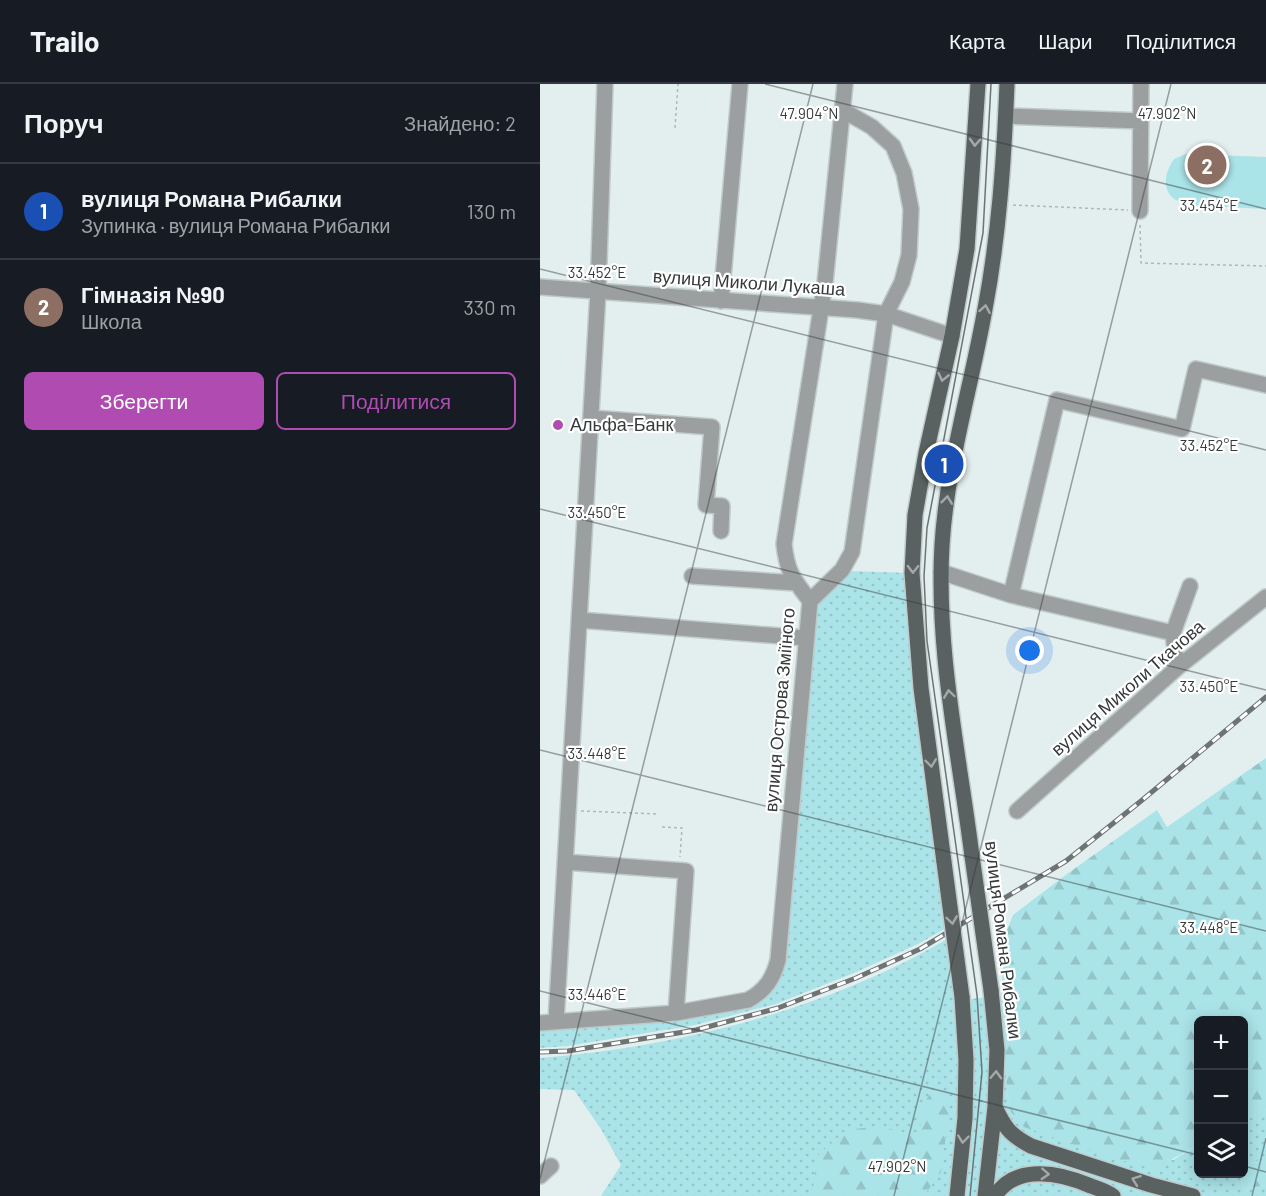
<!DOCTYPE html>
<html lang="uk">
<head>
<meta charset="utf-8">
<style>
  :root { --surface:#171b24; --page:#242831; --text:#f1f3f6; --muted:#9ea1a6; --line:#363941; --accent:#af4bb1 }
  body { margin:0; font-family:Barlow,sans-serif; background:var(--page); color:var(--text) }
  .controls { position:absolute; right:18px; bottom:18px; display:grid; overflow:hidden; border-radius:9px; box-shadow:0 3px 15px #0003 }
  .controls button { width:54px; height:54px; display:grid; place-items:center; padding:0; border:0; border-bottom:2px solid var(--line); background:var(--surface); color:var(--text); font:30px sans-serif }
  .you { position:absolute; left:490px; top:567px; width:21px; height:21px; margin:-15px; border:4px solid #fff; border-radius:50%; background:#1a73e8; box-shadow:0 0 0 9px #1a73e833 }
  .badge { display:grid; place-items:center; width:39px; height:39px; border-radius:50%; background:var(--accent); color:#fff; font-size:20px; font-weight:700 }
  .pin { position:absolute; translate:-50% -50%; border:3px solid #fff; box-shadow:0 2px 6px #0006 }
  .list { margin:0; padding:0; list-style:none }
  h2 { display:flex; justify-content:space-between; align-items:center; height:78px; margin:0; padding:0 24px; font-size:26px }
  h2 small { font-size:20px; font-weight:400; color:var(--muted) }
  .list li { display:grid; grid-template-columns:39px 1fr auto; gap:18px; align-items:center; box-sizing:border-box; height:96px; padding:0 24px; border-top:2px solid var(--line) }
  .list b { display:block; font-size:22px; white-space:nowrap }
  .list p { margin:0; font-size:20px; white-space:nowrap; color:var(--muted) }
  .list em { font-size:20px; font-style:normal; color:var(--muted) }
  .actions { display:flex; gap:12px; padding:18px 24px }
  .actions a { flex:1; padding:14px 0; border:2px solid var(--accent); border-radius:9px; text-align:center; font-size:21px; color:var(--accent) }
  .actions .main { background:var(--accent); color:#fff }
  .icon { flex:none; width:33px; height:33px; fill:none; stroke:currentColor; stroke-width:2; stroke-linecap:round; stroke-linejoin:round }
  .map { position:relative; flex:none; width:726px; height:1112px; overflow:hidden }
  header { display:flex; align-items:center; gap:36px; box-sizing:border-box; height:84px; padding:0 30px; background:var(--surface); border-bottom:2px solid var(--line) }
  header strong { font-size:28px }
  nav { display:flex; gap:33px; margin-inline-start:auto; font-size:21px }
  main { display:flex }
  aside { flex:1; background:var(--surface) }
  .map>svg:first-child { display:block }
  .green { fill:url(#green-dots) }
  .forest { fill:url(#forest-firs) }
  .pitch { fill:#aae3e8 }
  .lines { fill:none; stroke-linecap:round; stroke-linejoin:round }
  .minor-casing { stroke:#c0caca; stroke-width:18 }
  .major-casing { stroke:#c0caca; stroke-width:18 }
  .path { stroke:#afb8b8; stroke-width:1.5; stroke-dasharray:3 3; stroke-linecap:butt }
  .minor { stroke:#9b9f9f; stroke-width:15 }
  .major { stroke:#596161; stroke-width:15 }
  .tram { stroke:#6e7474; stroke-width:1.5 }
  .rail-casing { stroke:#6e7474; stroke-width:5 }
  .rail { stroke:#fff; stroke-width:3; stroke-dasharray:9; stroke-linecap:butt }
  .major-bridge-casing { stroke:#c0caca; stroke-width:18; stroke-linecap:butt }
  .major-bridge { stroke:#596161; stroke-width:15 }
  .oneway { stroke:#a4a8a8 }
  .ticks { fill:none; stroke:#363a3a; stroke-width:1.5; stroke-opacity:0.45 }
  .poi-dot { fill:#af4bb1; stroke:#fff; stroke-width:2 }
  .labels { text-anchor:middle; stroke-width:4.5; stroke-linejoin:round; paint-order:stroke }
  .street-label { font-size:18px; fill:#363a3a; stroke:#fff }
  .poi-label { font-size:18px; fill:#363a3a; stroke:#fff; text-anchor:start }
  .ticks-label { font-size:15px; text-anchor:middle; fill:#363a3a; stroke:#fff; stroke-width:4.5; stroke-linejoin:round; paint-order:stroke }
</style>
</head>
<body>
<header>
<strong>Trailo</strong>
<nav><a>Карта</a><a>Шари</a><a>Поділитися</a></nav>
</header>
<main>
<aside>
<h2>Поруч<small>Знайдено: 2</small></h2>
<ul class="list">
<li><span class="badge" style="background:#1a4fb4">1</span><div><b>вулиця Романа Рибалки</b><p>Зупинка · вулиця Романа Рибалки</p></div><em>130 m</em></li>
<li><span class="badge" style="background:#8d6e63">2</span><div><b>Гімназія №90</b><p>Школа</p></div><em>330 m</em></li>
</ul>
<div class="actions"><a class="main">Зберегти</a><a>Поділитися</a></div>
</aside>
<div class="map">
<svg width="726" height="1112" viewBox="0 0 726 1112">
  <defs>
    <pattern id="green-dots" width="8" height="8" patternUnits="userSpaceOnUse" patternTransform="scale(1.5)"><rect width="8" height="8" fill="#aae3e8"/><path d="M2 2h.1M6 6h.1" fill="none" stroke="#93c4c8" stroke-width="1.8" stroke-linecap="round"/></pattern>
    <pattern id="forest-firs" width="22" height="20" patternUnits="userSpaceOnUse" patternTransform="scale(1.5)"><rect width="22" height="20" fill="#aae3e8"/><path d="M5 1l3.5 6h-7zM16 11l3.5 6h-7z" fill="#93c4c8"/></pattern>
  </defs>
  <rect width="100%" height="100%" fill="#e3eeee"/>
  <path class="green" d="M310,487L369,489L408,843L378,860L314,889L236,920L155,941L28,962L0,964V941L137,931L229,904L277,519Z
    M409,854L420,916L461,912L467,1007L471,1028L633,1076L658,1061V1090H699L705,1105L726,1101V1112H61L81,1081L61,1045L34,1006L0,1005V974C139,963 289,925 409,854Z
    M726,1025V1072L704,1084V1037Z"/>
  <path class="forest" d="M726,674V1025L704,1037V936H658V1061L614,1085L569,1073L484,1043L471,1028L467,1007L461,912L465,851L473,831L527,790L617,726L627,743Z
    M395,1002L411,1013L401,1088L384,1112H272L277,1072L306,1046L340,1042L366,1049L381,1048L379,1027Z
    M726,1072V1101L705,1105L699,1090H704V1084Z"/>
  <path class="pitch" d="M646,70L726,73V125L647,121C622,114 621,94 634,75Z"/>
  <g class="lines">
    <g class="minor-casing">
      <path id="minor" d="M466,32L601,37
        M600,127L601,0
        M0,203L317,226L346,230L412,252
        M181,217L200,0
        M51,334L172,343L166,421L182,422L181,447
        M401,488L471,511
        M152,492L256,499
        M650,502L633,549L471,511L517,316L642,345L656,285L726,301
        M270,517L302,486L312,468L346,230L362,198L369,171L371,125L364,89L353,62L332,43L304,27
        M39,536L266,554
        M633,549L637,584
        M477,727L637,584L726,513
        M25,778L146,787L136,929
        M16,938L58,208L65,0
        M0,939L136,929L208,916C225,907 233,895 238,876L270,517C253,495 247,488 244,460L285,199L305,0
        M0,1092L11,1082"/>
    </g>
    <g class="major-casing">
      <path id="major" d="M432,772C419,669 396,566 402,461C407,381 431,304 445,225C459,151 464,76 467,0
        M404,778L381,604L372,489L375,431L386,369L412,252L427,165L438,0
        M455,1023C465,1044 470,1051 491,1062L611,1101L653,1112
        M417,1112L425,1034L426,976L422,913
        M445,1112L455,1023L457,966L451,906
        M455,1112C476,1079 521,1089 551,1102C559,1105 567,1107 573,1112"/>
    </g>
    <path class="path" d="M135,44L138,0
      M473,121L588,126
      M600,141L601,179L726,182
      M41,727L118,730
      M122,743L142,744L140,773"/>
    <use href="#minor" class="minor"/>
    <use href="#major" class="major"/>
    <path class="tram" d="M430,1112L442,988L437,911L387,557L384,492L387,444L443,149L451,0"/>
    <g class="rail-casing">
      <path id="rail" d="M0,968L28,967L156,946L238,924L316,894L380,865L526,777L601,717L726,613"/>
    </g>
    <use href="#rail" class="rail"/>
    <g class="major-bridge-casing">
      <path id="major-bridge" d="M432,772L451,906
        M404,778L422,913"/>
    </g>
    <use href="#major-bridge" class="major-bridge"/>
  </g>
  <defs><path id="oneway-chevron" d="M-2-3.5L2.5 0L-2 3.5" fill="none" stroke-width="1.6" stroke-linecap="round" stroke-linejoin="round" transform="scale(1.5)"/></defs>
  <g class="oneway">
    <use href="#oneway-chevron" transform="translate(435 58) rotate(93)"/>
    <use href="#oneway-chevron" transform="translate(445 225) rotate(-80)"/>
    <use href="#oneway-chevron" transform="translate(403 293) rotate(103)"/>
    <use href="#oneway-chevron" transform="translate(407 416) rotate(-83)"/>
    <use href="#oneway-chevron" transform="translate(373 485) rotate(91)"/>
    <use href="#oneway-chevron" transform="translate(409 610) rotate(-98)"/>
    <use href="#oneway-chevron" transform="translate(391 679) rotate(83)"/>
    <use href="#oneway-chevron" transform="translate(412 836) rotate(82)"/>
    <use href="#oneway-chevron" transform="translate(456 991) rotate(-88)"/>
    <use href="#oneway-chevron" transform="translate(423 1055) rotate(96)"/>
    <use href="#oneway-chevron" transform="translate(505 1090) rotate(3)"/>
    <use href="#oneway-chevron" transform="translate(596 1096) rotate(-160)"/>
  </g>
  <path class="ticks" d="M225,0L726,125M0,185L726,366M0,425L726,606M0,666L726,847M0,907L658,1071M704,1082L726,1088M0,1095L273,0M354,1112L631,0M712,1112L726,1054"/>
  <circle class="poi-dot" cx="18" cy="341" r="6"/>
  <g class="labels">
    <g class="street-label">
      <text transform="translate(209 199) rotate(4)" y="6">вулиця Миколи Лукаша</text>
      <text transform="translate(588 604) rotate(-41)" y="6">вулиця Миколи Ткачова</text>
      <text transform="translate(240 626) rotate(-85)" y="6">вулиця Острова Зміїного</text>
      <text transform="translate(463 856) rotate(83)" y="6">вулиця Романа Рибалки</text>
    </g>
    <g class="poi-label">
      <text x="30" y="347">Альфа-Банк</text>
    </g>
  </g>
  <g class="ticks-label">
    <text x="269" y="35">47.904°N</text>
    <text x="627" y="35">47.902°N</text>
    <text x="669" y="127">33.454°E</text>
    <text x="57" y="194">33.452°E</text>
    <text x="669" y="367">33.452°E</text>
    <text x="57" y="434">33.450°E</text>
    <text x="669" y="608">33.450°E</text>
    <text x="57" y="675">33.448°E</text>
    <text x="669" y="849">33.448°E</text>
    <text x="57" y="916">33.446°E</text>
    <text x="357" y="1088">47.902°N</text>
  </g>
</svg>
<div class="controls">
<button>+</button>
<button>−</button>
<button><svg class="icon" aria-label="layers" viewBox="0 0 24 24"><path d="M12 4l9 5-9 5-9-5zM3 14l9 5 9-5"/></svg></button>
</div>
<div class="you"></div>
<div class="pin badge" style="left:404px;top:380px;background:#1a4fb4">1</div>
<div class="pin badge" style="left:667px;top:81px;background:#8d6e63">2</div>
</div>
</main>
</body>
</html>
